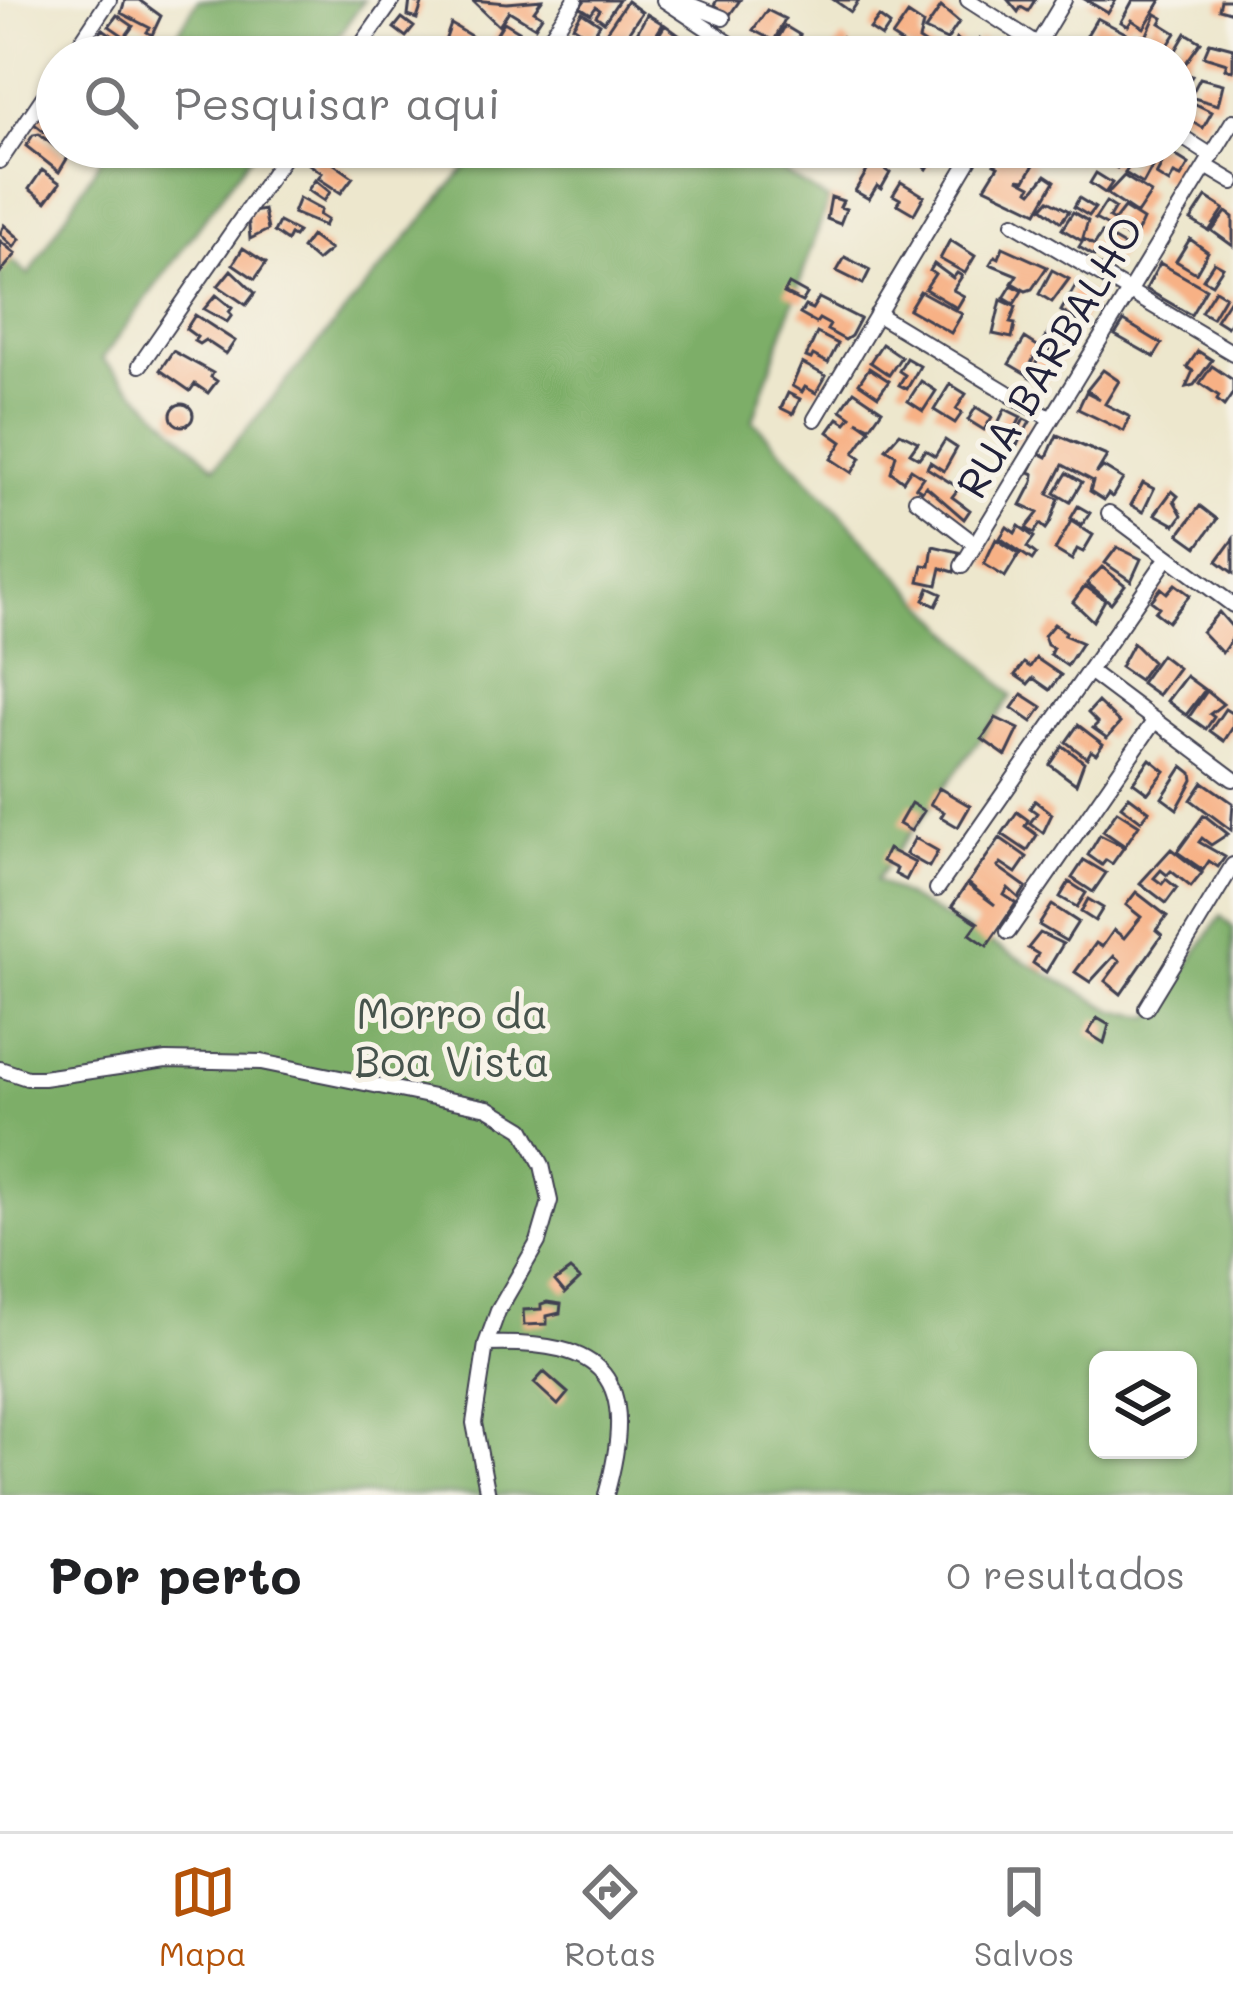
<!DOCTYPE html>
<html lang="pt">
<head>
<meta charset="utf-8">
<style>
  :root { --surface:#fff; --page:#f2f2f2; --text:#202124; --muted:#757577; --line:#e0e0e0; --accent:#b45309 }
  body { margin:0; font-family:Mali,sans-serif; background:var(--page); color:var(--text) }
  .controls { position:absolute; right:36px; bottom:36px; display:grid; overflow:hidden; border-radius:18px; box-shadow:0 3px 9px #0004 }
  .controls button { width:108px; height:108px; display:grid; place-items:center; padding:0; border:0; border-bottom:3px solid var(--line); background:var(--surface); color:var(--text); font:60px sans-serif }
  .list { margin:0; padding:0; list-style:none }
  h2 { display:flex; justify-content:space-between; align-items:center; height:156px; margin:0; padding:0 48px; font-size:51px }
  h2 small { font-size:39px; font-weight:400; color:var(--muted) }
  .icon { flex:none; width:66px; height:66px; fill:none; stroke:currentColor; stroke-width:2; stroke-linecap:round; stroke-linejoin:round }
  .map { position:relative; flex:none; width:1233px; height:1495px; overflow:hidden }
  .search { position:absolute; background:var(--surface); box-shadow:0 3px 9px #0004; left:36px; right:36px; top:36px; height:132px; display:flex; align-items:center; gap:30px; box-sizing:border-box; padding:0 42px; border-radius:66px; color:var(--muted); font-size:45px }
  .sheet { height:336px; background:var(--surface) }
  nav { display:flex; justify-content:space-around; align-items:center; box-sizing:border-box; height:168px; border-top:3px solid var(--line); background:var(--surface); font-size:33px; color:var(--muted) }
  nav a { display:grid; justify-items:center; gap:6px }
  nav .on { color:var(--accent) }
  .map>svg:first-child { display:block }
  .forest { fill:#7dae68; stroke:#506852; stroke-width:3; fill-rule:evenodd }
  .building { fill:#f7b185 }
  .lines { fill:none; stroke-linecap:round; stroke-linejoin:round }
  .street-casing { stroke:#404051; stroke-width:18 }
  .street { stroke:#fff; stroke-width:14 }
  .labels { text-anchor:middle; stroke-width:10; stroke-linejoin:round; paint-order:stroke }
  .street-label { font-size:42px; fill:#22223b; stroke:#f7f3e8 }
  .park-label { font-size:42px; fill:#47544d; stroke:#f7f3e8 }
</style>
</head>
<body>
<div class="map">
<svg width="1233" height="1495" viewBox="0 0 1233 1495">
  <rect width="100%" height="100%" fill="#f7f3e8"/>
  <filter id="ink" filterUnits="userSpaceOnUse"><feTurbulence type="fractalNoise" baseFrequency=".00833" numOctaves="2"/><feDisplacementMap in="SourceGraphic" scale="24" xChannelSelector="R" yChannelSelector="G"/><feConvolveMatrix kernelMatrix="1 2 1 2 8 2 1 2 1" color-interpolation-filters="sRGB"/></filter>
  <filter id="wash" filterUnits="userSpaceOnUse"><feTurbulence type="fractalNoise" baseFrequency=".004" numOctaves="4" result="noise"/><feDisplacementMap in="SourceGraphic" scale="48" xChannelSelector="R" yChannelSelector="G"/><feGaussianBlur stdDeviation="2.7" result="paint"/><feColorMatrix in="noise" values="0 0 0 0 0 0 0 0 0 0 0 0 0 0 0 0 0 1.4 0 .05"/><feComposite in="paint" operator="in"/></filter>
  <g filter="url(#wash)">
    <rect width="100%" height="100%" fill="#ede7cd"/>
    <path class="forest" d="M198,0H364L323,57H163Z
      M108,147H257L102,359L215,467L483,147H743L828,200L753,420L1012,696L876,880L1115,1011L1152,1017L1221,916L1233,928V1495H0V250L29,275ZM1098,1360H1188V1450H1098Z"/>
    <g id="blocks">
      <path class="building" d="M125,0H139L161,16L152,35L147,32L150,28L121,13Z
        M410,0L422,4L417,19L408,16Z
        M472,0L507,3L542,0L534,11L542,16L535,27L509,11L499,26Z
        M585,0H619L604,22L596,16L600,10L596,7L591,14L580,7Z
        M717,0H740L729,16L714,5Z
        M834,0H859L851,12Z
        M1008,0H1035L1028,11L1021,7L1018,12Z
        M1086,0H1116L1108,13Z
        M1133,0H1161L1144,28L1132,20L1128,26L1121,22Z
        M1221,0H1233V13L1219,9Z
        M627,1L642,12L622,42L606,32Z
        M941,7L959,22L947,40L925,30Z
        M767,10L785,19L774,41L753,30Z
        M582,12L600,24L591,38L573,26Z
        M647,14L663,24L643,55L630,46Z
        M908,14L923,24L919,40L939,53L937,57H922L892,37Z
        M1156,14L1163,18L1160,23L1176,33L1165,50L1146,37Z
        M117,15L133,26L125,37L109,26Z
        M879,17L890,25L882,37L870,29Z
        M402,18L414,27L406,37L394,28Z
        M1097,18L1135,38L1127,52L1129,57H1122L1124,53L1101,40L1096,50L1083,42Z
        M504,22L519,31L501,57L488,48Z
        M451,24L471,36L463,52L444,44Z
        M665,25L683,38L670,57H652L659,47L654,43Z
        M785,26L800,35L797,41L801,44L792,56L775,44Z
        M103,29L129,47L141,57H105L91,47Z
        M1186,33L1201,42L1180,71L1176,69V57H1172Z
        M842,37L850,43L848,54L852,57H829Z
        M957,39L967,47L960,57H948Z
        M980,39L1001,52L997,57H965Z
        M690,42L703,51L699,57H681Z
        M1210,42L1233,48V71L1225,69L1227,63L1204,56Z
        M1176,71L1192,76L1176,102Z
        M1200,78L1223,84L1218,105L1190,97Z
        M1185,99L1212,112L1203,128L1178,113Z
        M46,105L57,113V142L33,123Z
        M39,134L68,157L59,172L26,146L33,135Z
        M851,147L861,153L854,165L843,158Z
        M901,147H929L937,153L927,169Z
        M1110,147H1162L1189,164L1181,177L1174,174L1169,183L1156,175L1162,164L1156,160L1143,184L1125,173L1140,151L1133,149L1128,158L1118,152L1115,156L1122,160L1117,168L1104,160Z
        M1003,149L1035,163L1025,180L1018,179L1031,186L1029,190L1032,192L1046,175L1055,181L1037,212L985,187L998,166L994,164Z
        M317,152L353,177L341,193L318,178L322,173L309,164Z
        M873,161L890,173L881,189L877,186L869,199L855,191Z
        M42,170L60,183L46,202L29,189Z
        M1096,173L1112,183L1105,193L1090,183Z
        M1124,176L1151,193L1137,214L1107,194Z
        M315,180L330,192L324,201L308,190Z
        M901,182L924,196L914,214L897,204L900,199L893,195Z
        M831,197L843,201L840,207L846,209L840,224L827,219Z
        M1206,197L1224,209L1209,231L1191,220Z
        M299,198L321,210L319,215L327,220L324,226L293,213Z
        M1079,198L1095,208L1089,216L1074,207Z
        M1049,200L1069,211L1061,222L1042,208Z
        M1106,202L1115,208L1109,218L1114,221L1124,208L1143,220L1134,240L1095,219Z
        M264,210L268,230L250,239L248,213Z
        M1073,212L1088,221L1082,241L1062,229Z
        M1226,212L1233,217V246L1212,231Z
        M279,222L298,232L294,237L290,235L287,241L274,232Z
        M4,225L20,239L14,247L0,234Z
        M1102,233L1124,246L1115,261L1097,251L1094,256L1079,247L1084,239L1094,245Z
        M311,236L330,250L317,261L302,248Z
        M1190,239L1208,252L1196,273L1176,261Z
        M950,240L975,256L965,273L940,259Z
        M0,241L16,254L0,273Z
        M1003,247L1047,267L1032,289L1026,291L1012,283L1017,275L990,264L995,256L999,258Z
        M243,248L266,263L255,279L233,264Z
        M845,257L870,270L863,284L837,271Z
        M1214,262L1223,267L1212,284L1203,279Z
        M1160,263L1206,289L1191,315L1146,289Z
        M934,264L953,278L957,273L962,276L953,290L964,296L957,308L925,289L935,274L930,271Z
        M231,270L255,293L246,305L218,286Z
        M1052,270L1069,279L1052,302L1039,294Z
        M789,284L807,294L802,302L784,293Z
        M1012,285L1022,291L1014,304L1004,298Z
        M1076,285L1097,299L1092,307L1089,305L1082,323L1061,311Z
        M1215,290L1225,296L1212,318L1201,312Z
        M920,291L962,314L951,333L909,309Z
        M1233,294V317L1227,327L1216,320Z
        M216,295L232,308L229,312L232,315L227,322L204,309Z
        M819,298L860,319L851,336L845,340L827,330L830,325L819,319L816,323L800,314L805,306L812,309Z
        M1001,300L1016,307L1010,323L1015,324L1012,338L993,334Z
        M195,315L235,341L226,354L205,340L199,344L194,341L197,337L186,329Z
        M1124,321L1162,344L1154,357L1115,335Z
        M1051,328L1073,340L1067,350L1043,343Z
        M817,333L838,344L828,363L813,355L811,359L806,357Z
        M1025,338L1039,347L1026,374L1009,364Z
        M882,344L901,357L889,375L870,362Z
        M1045,348L1061,358L1044,385L1028,376Z
        M173,351L213,373L211,377L217,381L208,393L195,384L190,391L160,370Z
        M1198,351L1212,360L1194,385L1186,387L1193,371L1187,367Z
        M906,358L920,366L907,389L899,385L905,375L899,371Z
        M802,363L826,376L816,393L805,387L802,392L792,386Z
        M1212,366L1233,380V393L1224,406L1217,400L1219,396L1200,383Z
        M869,368L889,381L878,396L859,383Z
        M1103,370L1119,381L1105,404L1130,417L1124,431L1078,409L1086,392L1100,399L1087,390Z
        M921,381L936,391L923,411L908,401Z
        M950,384L966,394L956,409L962,413L955,423L934,410Z
        M854,391L882,410L870,427L857,421L870,430L854,453L861,458L852,473L831,459L842,442L828,432L838,418L846,423L851,417L841,410Z
        M788,393L800,399L793,414L781,408Z
        M171 415a11 11 0 1 1 22 0a11 11 0 1 1-22 0Z
        M976,407L992,417L984,430L968,420Z
        M1005,409L1021,417L1011,437L995,429Z
        M1024,419L1030,422L1017,445L1012,442Z
        M900,433L918,442L910,453L919,458L925,450L935,456L945,440L957,448L944,471L930,462L927,468L959,488L952,497L970,510L964,519L926,486L922,491L916,487L923,477L911,469L903,481L891,472L896,455L886,449Z
        M1057,435L1107,456L1096,474L1103,467L1123,479L1112,497L1108,494L1104,500L1090,491L1093,481L1063,465L1048,494L1059,499L1050,523L1046,529L1040,524L1034,533L1026,528L1038,513L1021,505L1033,482L1034,474L1029,472L1039,453L1047,457Z
        M1067,473L1082,482L1070,502L1055,493Z
        M1143,483L1154,489L1143,512L1131,505Z
        M1172,491L1178,496L1174,501L1182,515L1175,525L1155,514Z
        M1078,506L1090,513L1082,525L1071,518Z
        M1200,506L1217,519L1197,547L1179,534Z
        M1071,521L1093,535L1083,552L1077,549L1072,560L1055,550Z
        M1019,526L1034,537L1027,547L1036,554L1032,560L1000,538L1007,527L1015,533Z
        M996,539L1019,554L1005,577L984,564Z
        M1233,539V573L1217,561Z
        M933,546L959,552L954,572L941,568L937,585L919,581L923,565L930,566Z
        M1117,547L1141,559L1131,581L1105,563Z
        M1102,567L1125,585L1111,603L1087,583Z
        M1175,584L1190,595L1168,622L1155,612L1159,607L1151,601L1161,588L1167,593Z
        M1085,586L1105,600L1093,621L1073,602Z
        M929,588L942,594L936,606L924,600Z
        M1219,612L1233,628V637L1222,653L1202,632Z
        M1054,624L1066,632L1064,635L1082,643L1067,666L1050,654L1053,648L1047,645L1044,636Z
        M1133,643L1152,662L1139,680L1120,667Z
        M1161,655L1178,668L1158,695L1141,683Z
        M1036,658L1061,675L1050,690L1033,678L1028,684L1015,675L1024,663L1030,667Z
        M1186,676L1205,690L1186,715L1167,701Z
        M1207,691L1223,704L1210,714L1214,717L1206,729L1189,717Z
        M1022,694L1042,707L1032,722L1012,708Z
        M1098,702L1120,723L1107,738L1093,728L1098,723L1088,713Z
        M1225,709L1233,714V727L1224,741L1210,731Z
        M996,718L1019,729L1006,756L982,739Z
        M1078,725L1103,744L1096,754L1091,751L1087,758L1066,742Z
        M1063,746L1084,762L1076,784L1050,765Z
        M1150,759L1165,771L1148,793L1133,782Z
        M1183,766L1192,773L1193,780L1177,809L1162,798Z
        M1203,782L1233,803L1231,830L1191,800Z
        M939,788L970,806L958,827L941,817L944,812L930,804Z
        M1129,796L1149,811L1141,821L1121,806Z
        M1035,801L1052,814L1043,833L1030,823L1037,813L1030,808Z
        M911,803L924,811L911,831L899,824Z
        M1117,811L1139,825L1125,846L1103,831Z
        M1017,812L1028,820L1025,826L1037,835L1027,851L1002,834Z
        M1204,815L1228,834L1211,845L1202,838L1199,842L1225,857L1218,867L1209,861L1203,870L1177,852Z
        M1100,835L1124,847L1112,864L1106,860L1102,865L1088,855Z
        M915,838L938,851L929,867L906,854Z
        M1000,838L1027,857L1016,873L1001,863L998,867L1026,887L1019,898L1008,888L1004,895L1016,903L987,946L970,934L978,923L952,906L967,884L995,905L968,883Z
        M888,849L915,863L906,880L895,874L897,869L882,861Z
        M1171,849L1202,873L1191,887L1171,871L1167,875L1161,870L1154,878L1162,884L1166,879L1177,888L1166,903L1140,883Z
        M1084,860L1106,873L1093,892L1072,878Z
        M1069,882L1086,893L1077,907L1060,897Z
        M1136,892L1167,916L1156,930L1162,935L1121,994L1105,981L1120,961L1114,956L1090,982L1075,972L1096,943L1102,947L1114,930L1124,938L1141,917L1126,905Z
        M1088,899L1103,908L1095,921L1081,912Z
        M1052,905L1078,922L1066,941L1039,925Z
        M1040,933L1063,944L1046,972L1033,963L1038,954L1028,948Z
        M1097,1018L1109,1025L1104,1043L1088,1033Z
        M570,1270L580,1279L565,1293L555,1281Z
        M547,1302L561,1304L560,1313L547,1316V1324L524,1325L523,1310L541,1309V1304Z
        M544,1372L568,1393L558,1405L534,1383Z"/>
    </g>
  </g>
  <g filter="url(#ink)">
    <use href="#blocks" fill-opacity="0" stroke="#404051" stroke-width="3"/>
    <g class="lines">
      <g class="street-casing">
        <path id="street" d="M664,0L750,57
          M678,0L723,18
          M968,0L1057,57
          M71,57L109,0
          M353,57L393,0
          M537,57L575,0
          M1030,57L1064,0
          M1176,133L1212,156
          M0,161L57,77
          M1206,166L1233,182
          M1014,223L1233,353
          M877,314L1051,419
          M140,365L291,147
          M815,419L977,147
          M916,499L975,544
          M1109,513L1233,605
          M962,566L1233,121
          M1089,671L1233,779
          M937,889L1168,557
          M1008,932L1155,720
          M1146,1008L1233,865
          M0,1069L27,1078H43L166,1060L261,1062L488,1108L523,1129L542,1165L550,1201L538,1242L498,1311L486,1344L474,1423L488,1495
          M486,1344C606,1340 639,1377 606,1495"/>
      </g>
      <use href="#street" class="street"/>
    </g>
  </g>
  <g class="labels">
    <g class="street-label">
      <text transform="translate(1050 357) rotate(-59)" y="15">RUA BARBALHO</text>
    </g>
    <g class="park-label">
      <text x="452" y="1029">Morro da<tspan x="452" dy="48">Boa Vista</tspan></text>
    </g>
  </g>
</svg>
<div class="controls">
<button><svg class="icon" aria-label="layers" viewBox="0 0 24 24"><path d="M12 4l9 5-9 5-9-5zM3 14l9 5 9-5"/></svg></button>
</div>
<div class="search"><svg class="icon" aria-label="search" viewBox="0 0 24 24"><circle cx="10" cy="10" r="6"/><path d="M15 15l6 6"/></svg>Pesquisar aqui</div>
</div>
<section class="sheet">
<h2>Por perto<small>0 resultados</small></h2>
<ul class="list">
</ul>
</section>
<nav>
<a class="on"><svg class="icon" aria-label="map" viewBox="0 0 24 24"><path d="M3 6l6-2 6 2 6-2v14l-6 2-6-2-6 2zM9 4v14M15 6v14"/></svg>Mapa</a>
<a><svg class="icon" aria-label="directions" viewBox="0 0 24 24"><path d="M12 3l9 9-9 9-9-9zM9 14v-3h6M13 9l2 2-2 2"/></svg>Rotas</a>
<a><svg class="icon" aria-label="saved" viewBox="0 0 24 24"><path d="M7 4h10v16l-5-4-5 4z"/></svg>Salvos</a>
</nav>
</body>
</html>
